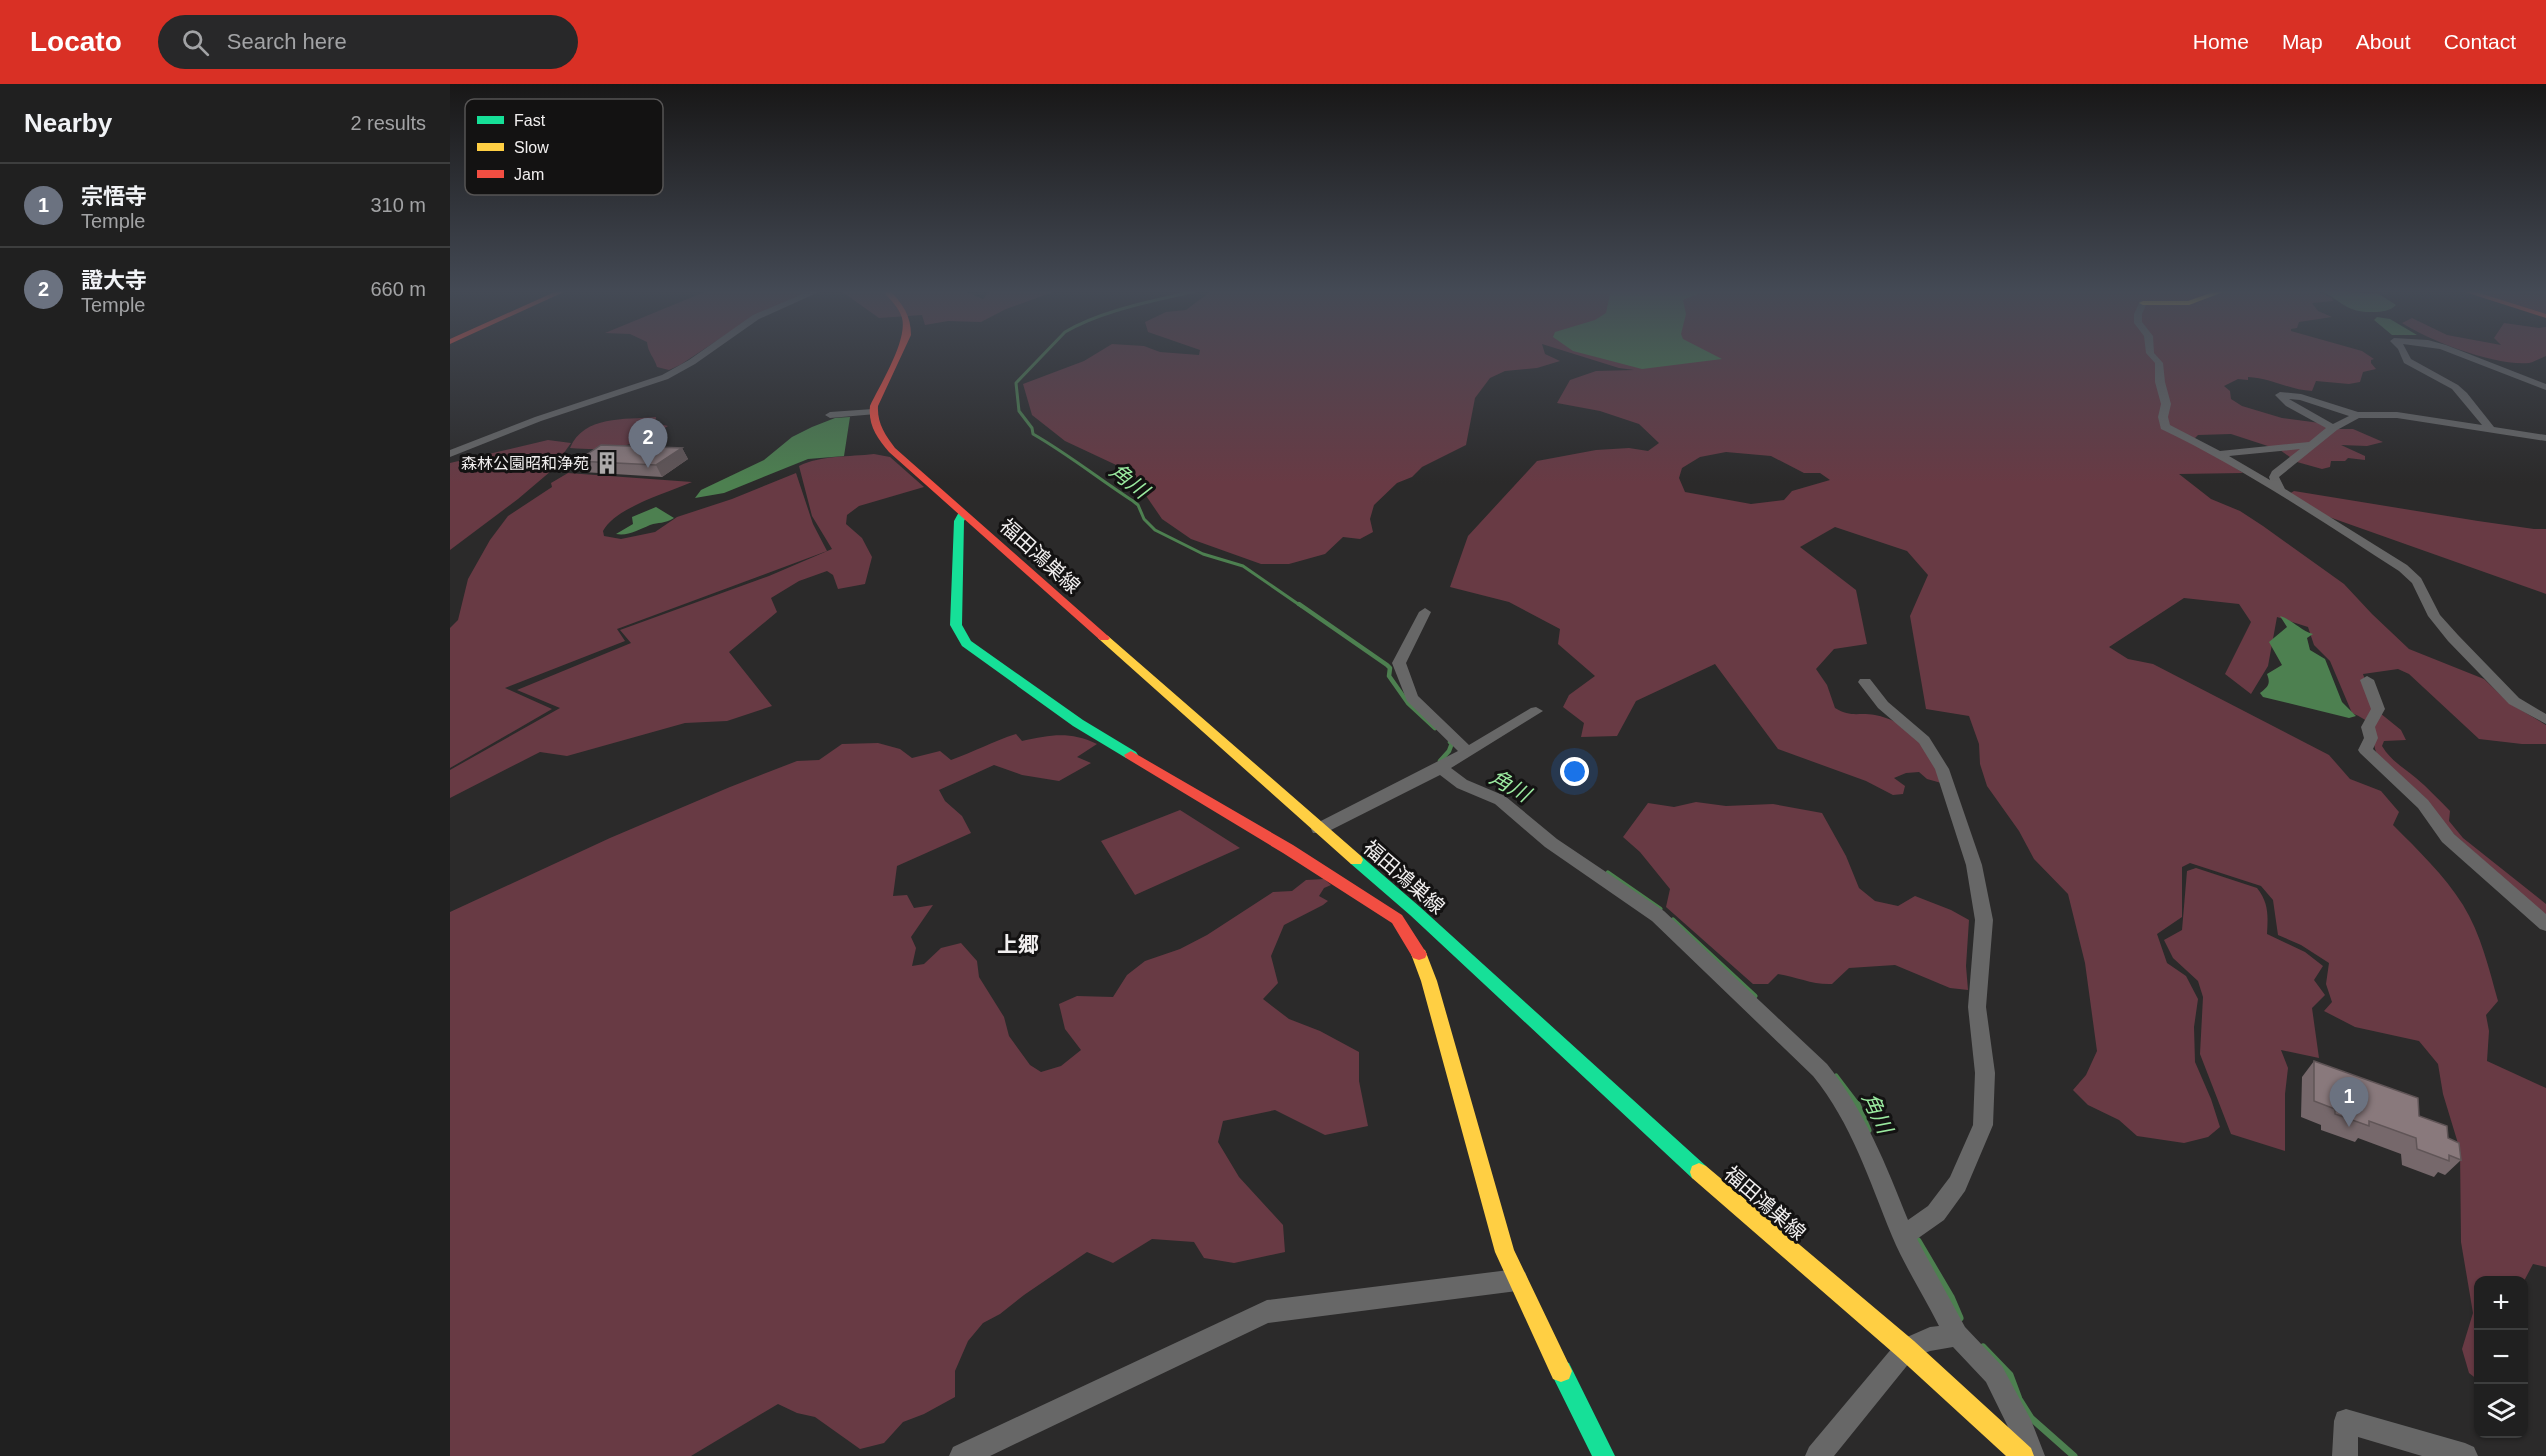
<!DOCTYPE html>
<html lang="en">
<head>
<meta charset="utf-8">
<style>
  :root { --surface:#202020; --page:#282829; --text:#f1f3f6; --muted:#a2a3a5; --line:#3d3e3e; --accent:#d93025 }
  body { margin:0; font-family:Arial,"Noto Sans JP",sans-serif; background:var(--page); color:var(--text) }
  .controls { position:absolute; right:18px; bottom:18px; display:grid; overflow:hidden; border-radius:12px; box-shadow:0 2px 4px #0004 }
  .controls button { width:54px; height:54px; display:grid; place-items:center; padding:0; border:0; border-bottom:2px solid var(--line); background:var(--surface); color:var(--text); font:30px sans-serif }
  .you { position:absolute; left:1125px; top:688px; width:21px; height:21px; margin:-15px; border:4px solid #fff; border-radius:50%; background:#1a73e8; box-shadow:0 0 0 9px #1a73e833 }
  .badge { display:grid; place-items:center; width:39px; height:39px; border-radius:50%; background:var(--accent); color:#fff; font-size:20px; font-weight:700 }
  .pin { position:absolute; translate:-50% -50px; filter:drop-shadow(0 2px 3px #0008) }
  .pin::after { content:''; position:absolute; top:32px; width:21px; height:18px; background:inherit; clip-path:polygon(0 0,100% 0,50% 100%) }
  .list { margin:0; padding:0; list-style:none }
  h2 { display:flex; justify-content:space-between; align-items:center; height:78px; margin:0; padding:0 24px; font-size:26px }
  h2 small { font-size:20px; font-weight:400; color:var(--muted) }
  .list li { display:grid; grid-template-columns:39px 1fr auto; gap:18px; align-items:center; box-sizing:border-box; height:84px; padding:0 24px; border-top:2px solid var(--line) }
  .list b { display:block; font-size:22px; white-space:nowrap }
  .list p { margin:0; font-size:20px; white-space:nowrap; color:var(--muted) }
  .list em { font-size:20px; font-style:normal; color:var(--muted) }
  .icon { flex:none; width:33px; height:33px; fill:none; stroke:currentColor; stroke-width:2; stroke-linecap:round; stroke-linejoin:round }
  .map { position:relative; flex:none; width:2096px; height:1372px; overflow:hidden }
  header { display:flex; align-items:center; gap:36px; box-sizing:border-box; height:84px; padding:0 30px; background:var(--accent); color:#fff }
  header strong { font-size:28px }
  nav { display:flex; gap:33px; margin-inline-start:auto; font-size:21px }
  .search { width:420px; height:54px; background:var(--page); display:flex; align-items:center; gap:15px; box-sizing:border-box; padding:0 21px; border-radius:33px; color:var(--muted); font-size:22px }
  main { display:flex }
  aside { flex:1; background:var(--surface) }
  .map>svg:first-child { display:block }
  .green { fill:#683a44; fill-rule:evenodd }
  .water { fill:#4d8050 }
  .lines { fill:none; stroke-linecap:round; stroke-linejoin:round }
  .stream-far3 { stroke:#4d8050; stroke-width:3 }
  .stream-far2 { stroke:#4d8050; stroke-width:4.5 }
  .stream-far1 { stroke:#4d8050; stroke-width:5 }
  .stream { stroke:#4d8050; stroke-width:7 }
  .street { fill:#676767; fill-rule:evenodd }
  .fast { fill:#16e098; fill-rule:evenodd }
  .slow { fill:#ffcf43; fill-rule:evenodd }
  .jam { fill:#f24e42; fill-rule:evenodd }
  .wall { fill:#76686b }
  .shaded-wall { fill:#605557 }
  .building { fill:#89797c; stroke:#605557; stroke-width:1.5 }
  .labels { text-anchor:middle; stroke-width:6; stroke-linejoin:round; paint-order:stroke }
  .far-poi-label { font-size:16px; fill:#f1efef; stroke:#131212; text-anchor:end }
  .street-label { font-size:20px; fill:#f1efef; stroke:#131212 }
  .water-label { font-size:21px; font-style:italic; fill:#9ae99f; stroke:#131212 }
  .neighbourhood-label { font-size:21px; font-weight:bold; fill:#f1efef; stroke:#131212 }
  .key { fill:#131212; stroke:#565454; stroke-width:1.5 }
  .key-label { font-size:16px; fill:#f1efef }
</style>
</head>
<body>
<header>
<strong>Locato</strong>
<div class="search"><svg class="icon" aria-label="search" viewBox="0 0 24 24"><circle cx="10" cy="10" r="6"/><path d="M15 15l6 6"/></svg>Search here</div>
<nav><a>Home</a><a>Map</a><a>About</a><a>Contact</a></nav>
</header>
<main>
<aside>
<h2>Nearby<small>2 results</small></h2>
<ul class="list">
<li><span class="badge" style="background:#6b7280">1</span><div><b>宗悟寺</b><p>Temple</p></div><em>310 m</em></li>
<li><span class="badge" style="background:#6b7280">2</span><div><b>證大寺</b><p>Temple</p></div><em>660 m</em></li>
</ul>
</aside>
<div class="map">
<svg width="2096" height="1372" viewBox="0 0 2096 1372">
  <rect width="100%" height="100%" fill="#2b2a2a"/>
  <path class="green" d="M257,207H362L323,223L292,240L230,281L219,286L207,283C204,273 198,269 197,258L180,250L155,249Z
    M391,207H514L533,215L540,207H606L556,225L531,238L498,237L475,241L472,231L429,234Z
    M761,207H1866L1882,214L1883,217L1862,219L1868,227L1882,233L1849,238L1847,244L1841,245V247L1912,267L1924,275L1921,276V279L1926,285L1913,288L1910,298L1899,300L1866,297L1862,307C1839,306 1822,294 1798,293V296L1788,295L1774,302L1780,307L1781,315L1792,322L1832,334L1870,339L1886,345H1903L1933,358L1917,362L1891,361L1915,372V376L1898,374L1895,377H1881L1880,383L1872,385L1847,378L1830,366L1781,350L1748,351L1743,356L1793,389L1729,390L1761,415L1790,427L1813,442L1894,500L1922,530L1959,565L2034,595L2059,619L2096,641V660H2072L2029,655L1959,590L1948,585L1913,590L1925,625L1951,646L1956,656L1934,657L1932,662C1941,677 1953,683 1966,694C1978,704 1989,716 2000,727L1999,737L2013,754L2096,820V832L1987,735C1981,710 1948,697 1932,677C1914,656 1938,644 1902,629L1880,577L1864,561L1858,543L1827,533L1818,582L1801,610L1775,590L1801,538L1789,520L1734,514L1659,563L1678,575L1703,580L1879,671L1900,695L1931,707L1949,728L1943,741C1968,766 1994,791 2013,821C2031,850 2039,885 2048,917L2036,931L2039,947L2037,977L2096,1004V1183L2083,1180L2074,1197L2028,1196V1296L2019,1289L2012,1265L2023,1229L2011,1158L2010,1066L1993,1010L1988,980L1969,957L1905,943L1874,927L1882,918L1876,900L1879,879L1851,861L1828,851L1823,816L1811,802L1740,779L1732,783V833L1707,850L1717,879L1736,892L1748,915L1744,943L1745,978L1761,1015L1770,1043L1758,1053L1734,1059L1687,1052L1669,1036L1638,1021L1623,1006L1636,991L1647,967L1635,879L1618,810L1584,775L1569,747L1537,702L1530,680L1529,660L1519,632L1476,625L1460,532L1478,491L1457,467L1385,443L1350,463L1406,506L1417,560L1384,565L1366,585L1377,601L1385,624C1401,634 1408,628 1425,631C1465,639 1476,668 1495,700L1477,695L1469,688L1456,689L1444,694L1455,702L1453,710L1443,711L1416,697L1328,665L1265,580L1186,617L1167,652L1131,653L1134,639L1113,623L1119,611L1145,592L1108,560L1110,545L1059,518L1000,503L1018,452L1087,377L1146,366L1179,364L1198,367L1209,359L1189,340L1150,327L1107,319L1120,296L1146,287L1184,286L1169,284L1092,260L1095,270L1110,277L1087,284L1055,287L1040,294L1025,314L1016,361L972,383L962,393L947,399L924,421L920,435L923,448L910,455L893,453L875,470L839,480H811L741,455L712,435L679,387L615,357L582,331L573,300L634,277L662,260L694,262L710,268L749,271L750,266L698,248L695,238L716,228L736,226ZM1276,368L1321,372L1354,389H1370L1380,396L1342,407L1334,416L1301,420L1235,408L1229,394L1232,384L1250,373Z
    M2019,207H2096V231Z
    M1962,234L1997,251L2051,261L2044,254L2054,239L2089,244L2096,243V272C2091,274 2084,278 2079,279C2044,282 1980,257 1952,239Z
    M206,333L205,339L218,342C181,364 164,367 120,364C134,331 174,336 206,333Z
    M98,356L121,359L101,387L68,415L0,466V379Z
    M424,370L440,373L474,403L409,422L397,431L396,440L412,454L422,473L415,500L388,505L383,491L377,487L349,497L321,514L327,528L279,568L322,622L277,637L235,639L117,672L90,668L0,714V686L110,624L67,606L181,559L170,546L319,492L382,465L362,432L349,382C371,371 399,373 424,370Z
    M118,389L242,398C217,409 166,423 153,447L154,452L171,455L205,448L227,433L282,415L346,389L363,440L377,467L167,545L175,557L55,604L102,625L0,684V544L8,536L18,495L40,456L58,432L102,403L101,399Z
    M1844,407L2028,437L2084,445H2096V510L1879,433L1839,410Z
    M566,650L572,657C601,651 619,647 647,660L627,673L641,679L609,697L572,691L544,681L489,706L495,717L512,732L521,749L447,782L443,812L457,811L464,824L483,821L461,853L466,864L462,882L474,880L491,864L511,859L527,877L529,893L554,933L559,952L580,981L591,988L611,982L631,966L615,945L609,920L627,912L663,913L677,891L695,877L730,865L757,851L823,808L842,807L856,796L874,795L881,801L874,804L869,812L878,817L873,821L834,841L821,872L828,899L813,915L839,935L870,947L909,968V997L918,1042L875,1051L825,1026L773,1037L768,1058L789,1093L833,1141L835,1168L784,1179L754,1174L744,1158L702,1155L663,1179L637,1168L574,1211L550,1230L533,1239L518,1257L505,1287V1313L474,1330L453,1338L434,1359L410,1365L365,1333L347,1329L328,1320L241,1372H0V828L160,754L280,703L347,677L369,676L392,660L428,659L450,665L462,674L490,667L501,676C524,668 543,657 566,650Z
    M1246,718L1276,722L1323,720L1372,729L1396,772L1409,804L1425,817L1448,822L1465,812L1501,826L1519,836L1516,882L1518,906L1500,904L1445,881L1399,884L1382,900C1363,901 1347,893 1328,890L1318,900H1303L1216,823L1220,805L1190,768L1173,753L1198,719L1224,723Z
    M730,726L790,764L685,811L651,757Z
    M1746,784L1807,804C1819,819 1818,832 1817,850L1855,868L1873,882L1864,896L1875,911L1862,924L1869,974L1831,966L1838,984L1835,1010V1067L1781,1050L1750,970L1753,913L1748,897L1723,874L1714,856L1732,846L1737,787Z"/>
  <path class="water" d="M1166,207H1254L1233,216L1236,230L1231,250L1233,255L1272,275L1192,285L1123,267L1103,253L1105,248L1145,236L1156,229L1160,210Z
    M1872,207L1929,210L1946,221C1940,227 1932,228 1923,228C1898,229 1892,218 1872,207Z
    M1927,233L1940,235L1967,251H1942L1924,236Z
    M400,333L394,372L358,375L274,409L245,414L251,406L314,376L342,353L362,343L385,334Z
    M206,423L224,434C214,440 209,438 200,441C188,446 179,452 166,450L183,440L182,433Z
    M1830,532C1843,536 1850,546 1863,550L1857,554L1860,566L1875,575L1892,618L1906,632L1899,634L1813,613L1810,609C1818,603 1821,600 1817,590L1832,581L1819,558L1837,543Z"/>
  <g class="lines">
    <path class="stream-far3" d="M745,207C704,217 652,226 615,248L566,299L569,327L582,344L583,350C618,370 649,395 683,417L688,421L694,435L705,446L753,470L793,482L851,522"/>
    <path class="stream-far2" d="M849,520L937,581L940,584L939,592L958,619L985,644
      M992,679L990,677L999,667L1002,659L1000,658"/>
    <path class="stream-far1" d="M1158,789L1210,825
      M1223,836L1305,912
      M1386,992L1408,1021"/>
    <path class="stream" d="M1407,1020L1418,1046
      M1468,1157L1501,1213L1510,1234
      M1533,1263L1560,1291L1569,1315L1581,1334L1624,1372"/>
    <path class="street" d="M360,207H371L309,235L245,280L218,295L91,337L0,373V366L85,333L212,291L239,276L303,231Z
      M1690,217L1697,219L1692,230V238L1703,252L1704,269L1713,279L1715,298L1721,320L1718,333L1720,341L1770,367L1859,358L1876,344L1836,322L1825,311L1830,308L1851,310L1908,328H1947L2032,341L2002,305L1954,279L1948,265L1940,257L1944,254L1978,256L1996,261L2096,300V306L1990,265L1953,260L1961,275L2008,301L2017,309L2044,343L2096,351V357L1947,334H1909L1887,346L1829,393L1835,405L1957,481L1971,494L1990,531L2008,551L2069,614L2096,630V640L2059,620L1998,557L1978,532L1962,499L1949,487C1871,437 1795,385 1711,345L1708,333L1711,320L1705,298V279L1696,269L1694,252L1684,239V230ZM1839,315L1850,316L1899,332L1883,340ZM1850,365L1822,387L1819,393L1820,396L1779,372Z
      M423,325L426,326V330L380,334L375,331L380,328Z
      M975,524L981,528L956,579L968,612L1019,661L1081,624L1086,623L1093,627L1001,684L1017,696L1055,712L1107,755L1214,827L1377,980C1415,1027 1436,1081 1458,1136L1478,1122L1500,1093L1523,1041L1525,989L1518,923L1525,836L1516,781L1485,685L1469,659L1428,624L1408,598L1410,595H1420L1438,618L1479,653L1499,685L1532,781L1543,836L1536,923L1545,989L1543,1041L1515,1107L1494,1136L1467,1155L1515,1243L1552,1282L1581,1336L1595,1372H1569L1562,1351L1536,1298L1503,1263L1480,1267L1464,1273L1384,1372H1355L1359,1363L1448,1257L1480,1243L1489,1242C1474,1212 1455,1183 1442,1152C1419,1096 1402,1040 1363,992L1202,837L1095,763L1045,720L1007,704L990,691L875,749H863L861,745L863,741L1008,667L957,617L942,579L969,528Z
      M1917,592L1924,596L1935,625L1925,643L1928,654L1923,665L1978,716L2004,750L2096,830V847L2090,845L1992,758L1968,724L1910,669L1908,666L1914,654L1911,643L1921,625L1910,596Z
      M1067,1185L1075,1188L1078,1196L1075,1204L1067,1207L818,1239L540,1372H499L503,1363L817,1216Z
      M1896,1325L2015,1359L2024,1363L2028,1372H1972L1908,1353V1372H1882L1884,1337L1887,1328Z"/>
    <path class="fast" d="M513,427L518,430L514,437L512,541L521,557L633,636L686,668L688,671L686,674H676L623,642L512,562L500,541L504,437L509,428Z
      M906,771L911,772L970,823L1256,1082L1258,1088L1256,1094L1249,1097L1242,1094L960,831L901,780L899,776L901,772Z
      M1111,1276L1119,1279L1165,1372H1142L1100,1287L1103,1279Z"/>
    <path class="slow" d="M1766,207H1776L1739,221H1693L1689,219L1693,217H1738Z
      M654,550L658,552L911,772L913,776L911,780H901L650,556L648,554Z
      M969,864L975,866L987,897L1064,1166L1122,1287L1119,1295L1111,1298L1103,1295L1045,1168L971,897L961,870L963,866Z
      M1249,1079L1256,1082L1464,1257L1581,1364L1584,1372H1556L1448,1273L1242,1094L1240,1088L1242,1082Z"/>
    <path class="jam" d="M107,207H116L0,260V255Z
      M433,207H440C453,220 461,232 461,251L428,322C427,339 435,351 445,364L658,552L660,554L658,556H650L439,368C427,354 418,341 420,322C430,301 458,256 452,234C449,223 440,216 433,207Z
      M2012,207H2023L2096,230V234Z
      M681,667L843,761L952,831L977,870L975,874L969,876L963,874L942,839L833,769L676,674L674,671Z"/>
  </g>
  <path class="wall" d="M232,364L238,375L212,393L133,388L127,377Z
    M1864,977L1969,1032L1998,1054L2011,1076L1995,1091L1988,1088L1984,1093L1952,1081L1951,1070L1908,1054L1905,1058L1871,1046V1041L1851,1033L1852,993Z"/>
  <path class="shaded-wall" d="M232,364L238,375L212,393L206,381Z"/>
  <path class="building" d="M151,361L232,364L206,381L127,377Z
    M1864,977L1968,1014L1969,1032L1997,1042L1998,1054L2009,1059L2011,1076L1999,1071V1077L1967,1065L1966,1054L1919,1037V1042L1885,1030V1025L1864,1017Z"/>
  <linearGradient id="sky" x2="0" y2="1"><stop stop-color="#181717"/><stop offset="0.52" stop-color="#444a55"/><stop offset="1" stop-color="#444a55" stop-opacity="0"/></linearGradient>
  <rect width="2096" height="399" fill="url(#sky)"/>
  <defs>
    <g id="building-bare" transform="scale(1.8)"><path d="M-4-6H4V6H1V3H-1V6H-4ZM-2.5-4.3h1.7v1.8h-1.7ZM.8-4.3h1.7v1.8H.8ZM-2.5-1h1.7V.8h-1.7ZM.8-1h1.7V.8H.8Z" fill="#acaaaa" stroke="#131212" stroke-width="2.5" paint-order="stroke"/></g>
  </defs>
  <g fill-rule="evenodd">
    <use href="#building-bare" x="157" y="379"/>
  </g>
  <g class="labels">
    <g class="far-poi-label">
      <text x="139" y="385">森林公園昭和浄苑</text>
    </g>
    <g class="street-label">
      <text transform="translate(590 472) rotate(42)" y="7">福田鴻巣線</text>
      <text transform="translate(954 793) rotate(41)" y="7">福田鴻巣線</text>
      <text transform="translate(1315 1119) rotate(41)" y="7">福田鴻巣線</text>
    </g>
    <g class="water-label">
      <text transform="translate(679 397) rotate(38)" y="7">角川</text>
      <text transform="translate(1060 702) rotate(30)" y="7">角川</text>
      <text transform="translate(1427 1029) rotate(65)" y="7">角川</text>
    </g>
    <g class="neighbourhood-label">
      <text x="568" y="868">上郷</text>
    </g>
  </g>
  <rect x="15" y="15" width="198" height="96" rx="9" class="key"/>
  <rect x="27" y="32" width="27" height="8" fill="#16e098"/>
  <rect x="27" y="59" width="27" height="8" fill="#ffcf43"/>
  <rect x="27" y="86" width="27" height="8" fill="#f24e42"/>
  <g class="key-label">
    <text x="64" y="42">Fast</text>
    <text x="64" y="69">Slow</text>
    <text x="64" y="96">Jam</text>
  </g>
</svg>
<div class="controls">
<button>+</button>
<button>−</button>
<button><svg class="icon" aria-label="layers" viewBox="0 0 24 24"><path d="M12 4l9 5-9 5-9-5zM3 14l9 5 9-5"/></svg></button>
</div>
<div class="you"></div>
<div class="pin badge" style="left:1899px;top:1043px;background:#6b7280">1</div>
<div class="pin badge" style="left:198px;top:384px;background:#6b7280">2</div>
</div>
</main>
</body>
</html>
